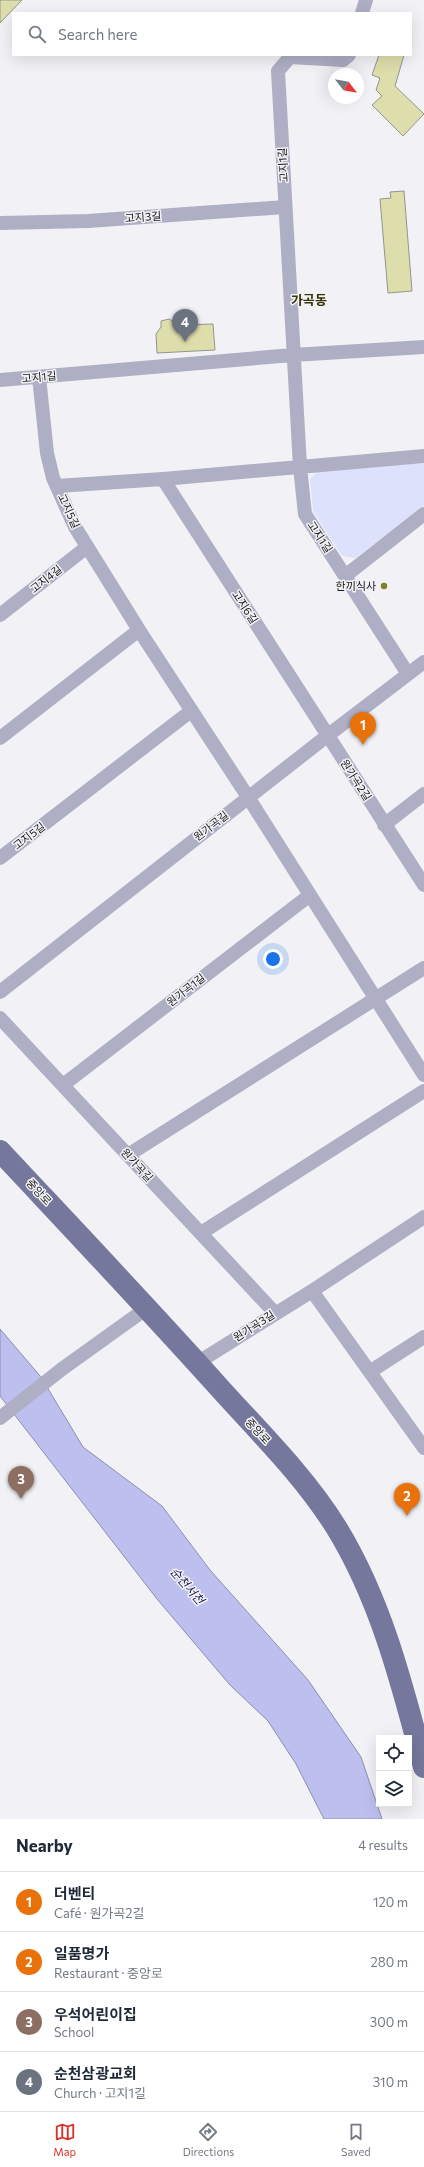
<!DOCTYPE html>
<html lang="en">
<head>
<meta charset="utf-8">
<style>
  :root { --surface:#fff; --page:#f6f6f7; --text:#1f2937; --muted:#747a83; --line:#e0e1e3; --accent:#d93025 }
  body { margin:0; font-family:Commissioner,"Noto Sans KR",sans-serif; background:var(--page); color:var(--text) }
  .controls { position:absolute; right:12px; bottom:12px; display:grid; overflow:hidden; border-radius:0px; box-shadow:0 4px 16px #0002 }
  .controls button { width:36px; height:36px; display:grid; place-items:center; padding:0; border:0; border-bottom:1px solid var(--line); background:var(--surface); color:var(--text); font:20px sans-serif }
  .compass { position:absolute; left:328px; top:68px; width:36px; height:36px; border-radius:50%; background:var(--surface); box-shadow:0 4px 16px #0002; rotate:121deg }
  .you { position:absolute; left:273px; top:959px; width:14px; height:14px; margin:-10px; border:3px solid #fff; border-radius:50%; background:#1a73e8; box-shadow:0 0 0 6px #1a73e833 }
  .badge { display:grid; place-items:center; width:26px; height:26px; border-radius:50%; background:var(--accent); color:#fff; font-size:13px; font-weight:700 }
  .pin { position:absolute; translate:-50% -33px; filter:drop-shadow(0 1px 2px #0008) }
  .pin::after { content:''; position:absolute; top:21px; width:14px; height:12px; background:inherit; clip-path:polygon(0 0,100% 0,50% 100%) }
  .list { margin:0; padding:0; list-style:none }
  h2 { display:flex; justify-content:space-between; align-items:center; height:52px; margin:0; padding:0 16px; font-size:17px }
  h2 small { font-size:13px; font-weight:400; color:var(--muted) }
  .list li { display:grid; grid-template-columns:26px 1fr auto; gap:12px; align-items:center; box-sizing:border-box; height:60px; padding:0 16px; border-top:1px solid var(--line) }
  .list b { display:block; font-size:15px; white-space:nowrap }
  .list p { margin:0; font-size:13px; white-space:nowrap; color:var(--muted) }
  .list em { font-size:13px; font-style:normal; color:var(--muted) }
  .icon { flex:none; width:22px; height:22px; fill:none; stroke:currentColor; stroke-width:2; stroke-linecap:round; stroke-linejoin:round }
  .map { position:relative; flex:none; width:424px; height:1819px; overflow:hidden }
  .search { position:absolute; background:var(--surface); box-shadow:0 4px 16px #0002; left:12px; right:12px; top:12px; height:44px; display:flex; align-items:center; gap:10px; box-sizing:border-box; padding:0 14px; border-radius:0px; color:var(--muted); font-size:15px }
  .sheet { height:292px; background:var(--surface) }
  nav { display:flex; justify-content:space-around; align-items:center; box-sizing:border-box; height:56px; border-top:1px solid var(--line); background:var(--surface); font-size:11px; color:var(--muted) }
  nav a { display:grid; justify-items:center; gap:2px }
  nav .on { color:var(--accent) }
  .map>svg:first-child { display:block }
  .green { fill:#dee1fb }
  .water { fill:#bdc0ef; stroke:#8c8eaf }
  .building { fill:#dedeac; stroke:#949490 }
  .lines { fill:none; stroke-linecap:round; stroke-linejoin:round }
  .street { stroke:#aeafc4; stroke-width:14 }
  .primary { stroke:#75779c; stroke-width:22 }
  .poi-dot { fill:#828028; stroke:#f2f2f6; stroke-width:1.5 }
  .labels { text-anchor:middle; stroke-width:3; stroke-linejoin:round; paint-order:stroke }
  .street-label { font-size:11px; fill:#181819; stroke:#f2f2f6 }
  .poi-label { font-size:11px; fill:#181819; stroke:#f2f2f6; text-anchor:end }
  .water-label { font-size:12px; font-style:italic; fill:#242057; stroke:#f2f2f6 }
  .quarter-label { font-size:13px; font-weight:bold; fill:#353309; stroke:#f2f2f6 }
</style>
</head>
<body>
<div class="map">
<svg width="424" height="1819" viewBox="0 0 424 1819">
  <rect width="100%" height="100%" fill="#f2f2f6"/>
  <path class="green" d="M424,463V506L355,558L342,556L313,511L310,479L319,470Z"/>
  <path class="water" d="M0,1329L41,1377L83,1447L162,1506L210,1570L308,1680L361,1757L382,1819H324L296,1764L268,1721L230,1685L157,1599L0,1396Z"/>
  <path class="building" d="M0,0H22L0,23Z
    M379,55H404L395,86L424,114L403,136L372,105L382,96L376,90L380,78L372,75Z
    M404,191L412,291L388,293L380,199L391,198L390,192Z
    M169,319L180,325L213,324L215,350L157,353L156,334L161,327V321Z"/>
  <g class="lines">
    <path class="street" d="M362,13L366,0
      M349,55L343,60L290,57L278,71L300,467L305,514L408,674
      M0,223L88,221L285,207
      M39,377L47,453L53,478L75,527L139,630L248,797L424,1075
      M0,380L293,355L424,347
      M163,479L424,885
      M57,486L163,479L424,456
      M345,576L424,514
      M0,615L87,547
      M0,738L139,630
      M384,825L424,794
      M0,858L191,711
      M0,992L327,736L424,662
      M0,1018L275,1313
      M63,1085L310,895
      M128,1155L424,968
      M201,1233L424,1091
      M312,1291L424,1448
      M197,1363L312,1291L424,1217
      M371,1371L424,1337
      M0,1418L62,1369L147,1308"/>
    <path class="primary" d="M0,1151C72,1228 145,1305 216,1384C257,1430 303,1474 336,1527C381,1600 402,1684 424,1767"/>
  </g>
  <circle class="poi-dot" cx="384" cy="586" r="4"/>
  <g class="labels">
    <g class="street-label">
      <text transform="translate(283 165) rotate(-93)" y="4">고지1길</text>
      <text transform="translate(143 217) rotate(-4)" y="4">고지3길</text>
      <text transform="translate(39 377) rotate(-5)" y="4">고지1길</text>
      <text transform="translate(69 511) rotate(65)" y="4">고지5길</text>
      <text transform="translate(320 537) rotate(57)" y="4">고지1길</text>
      <text transform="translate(46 579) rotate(-38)" y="4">고지4길</text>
      <text transform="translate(245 607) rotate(57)" y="4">고지6길</text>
      <text transform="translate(356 780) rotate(57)" y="4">원가곡2길</text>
      <text transform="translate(211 826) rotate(-38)" y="4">원가곡길</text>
      <text transform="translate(29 836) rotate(-37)" y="4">고지5길</text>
      <text transform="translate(186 990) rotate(-38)" y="4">원가곡1길</text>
      <text transform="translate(137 1165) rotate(47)" y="4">원가곡길</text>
      <text transform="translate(39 1192) rotate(47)" y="4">중앙로</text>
      <text transform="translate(254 1326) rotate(-33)" y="4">원가곡3길</text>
      <text transform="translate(258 1431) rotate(48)" y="4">중앙로</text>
    </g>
    <g class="poi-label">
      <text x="376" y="590">한끼식사</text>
    </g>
    <g class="water-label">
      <text transform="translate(187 1586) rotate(49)" y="4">순천서천</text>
    </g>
    <g class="quarter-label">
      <text x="309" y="305">가곡동</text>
    </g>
  </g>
</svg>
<div class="controls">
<button><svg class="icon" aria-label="locate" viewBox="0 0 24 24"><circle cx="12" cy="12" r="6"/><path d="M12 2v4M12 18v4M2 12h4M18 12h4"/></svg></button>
<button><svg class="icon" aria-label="layers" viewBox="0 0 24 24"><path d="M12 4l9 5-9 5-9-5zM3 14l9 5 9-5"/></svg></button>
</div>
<svg class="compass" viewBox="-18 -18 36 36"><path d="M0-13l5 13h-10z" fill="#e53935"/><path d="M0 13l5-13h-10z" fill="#747a83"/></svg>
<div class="you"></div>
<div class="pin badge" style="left:363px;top:745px;background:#e8710a">1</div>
<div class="pin badge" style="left:407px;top:1516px;background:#e8710a">2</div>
<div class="pin badge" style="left:21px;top:1499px;background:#8d6e63">3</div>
<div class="pin badge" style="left:185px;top:342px;background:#6b7280">4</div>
<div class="search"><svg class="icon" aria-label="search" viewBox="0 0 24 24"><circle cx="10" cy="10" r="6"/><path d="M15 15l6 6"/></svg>Search here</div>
</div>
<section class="sheet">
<h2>Nearby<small>4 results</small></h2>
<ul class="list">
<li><span class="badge" style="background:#e8710a">1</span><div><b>더벤티</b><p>Café · 원가곡2길</p></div><em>120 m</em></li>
<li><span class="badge" style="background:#e8710a">2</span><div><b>일품명가</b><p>Restaurant · 중앙로</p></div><em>280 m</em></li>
<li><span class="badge" style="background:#8d6e63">3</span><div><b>우석어린이집</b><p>School</p></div><em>300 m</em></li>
<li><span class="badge" style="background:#6b7280">4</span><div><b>순천삼광교회</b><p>Church · 고지1길</p></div><em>310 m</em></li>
</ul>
</section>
<nav>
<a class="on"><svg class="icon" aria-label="map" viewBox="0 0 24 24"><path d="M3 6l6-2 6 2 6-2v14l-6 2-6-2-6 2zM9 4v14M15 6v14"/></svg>Map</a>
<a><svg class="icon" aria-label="directions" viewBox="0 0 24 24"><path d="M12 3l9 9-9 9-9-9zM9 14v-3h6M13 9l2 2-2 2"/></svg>Directions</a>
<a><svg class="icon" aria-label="saved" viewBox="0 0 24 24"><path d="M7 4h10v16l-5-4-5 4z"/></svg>Saved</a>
</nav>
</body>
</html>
